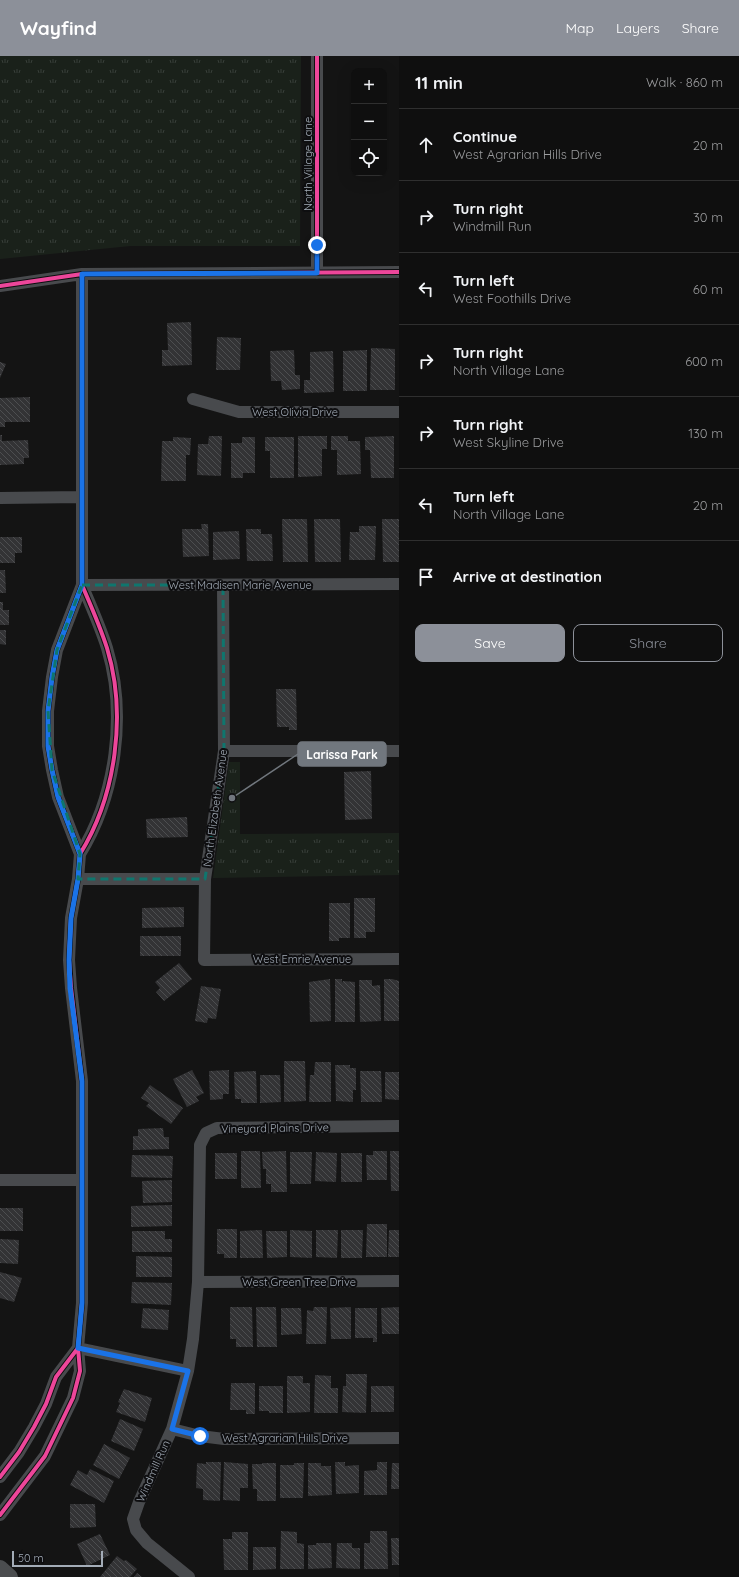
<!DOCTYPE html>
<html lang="en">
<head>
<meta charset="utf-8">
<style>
  :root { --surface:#0f0f0f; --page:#181818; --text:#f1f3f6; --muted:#9b9c9e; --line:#2f2f2f; --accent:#8c9099 }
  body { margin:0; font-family:Quicksand,sans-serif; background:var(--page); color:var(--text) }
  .controls { position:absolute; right:12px; top:12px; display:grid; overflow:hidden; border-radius:8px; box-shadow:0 4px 16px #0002 }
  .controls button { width:36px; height:36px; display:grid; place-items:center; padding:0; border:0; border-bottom:1px solid var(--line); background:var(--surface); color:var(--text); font:20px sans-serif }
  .scale { position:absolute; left:12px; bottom:10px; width:91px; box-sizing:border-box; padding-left:4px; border:2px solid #a3acb7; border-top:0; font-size:11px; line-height:14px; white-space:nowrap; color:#a3acb7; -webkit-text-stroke:3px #0e0e10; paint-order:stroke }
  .stop { position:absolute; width:12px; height:12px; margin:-9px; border:3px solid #1a73e8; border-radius:50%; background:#fff }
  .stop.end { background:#1a73e8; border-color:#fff; box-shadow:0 1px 4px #0008 }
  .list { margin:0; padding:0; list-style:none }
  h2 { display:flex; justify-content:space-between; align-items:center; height:52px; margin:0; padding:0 16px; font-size:17px }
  h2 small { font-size:13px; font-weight:400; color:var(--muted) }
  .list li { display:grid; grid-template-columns:26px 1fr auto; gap:12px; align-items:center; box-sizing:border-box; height:72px; padding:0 16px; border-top:1px solid var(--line) }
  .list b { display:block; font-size:15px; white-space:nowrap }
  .list p { margin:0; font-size:13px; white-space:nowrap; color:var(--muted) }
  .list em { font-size:13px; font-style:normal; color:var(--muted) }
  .actions { display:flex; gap:8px; padding:12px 16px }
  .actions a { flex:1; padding:9px 0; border:1px solid var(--accent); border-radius:8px; text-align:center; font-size:14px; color:var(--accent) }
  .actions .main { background:var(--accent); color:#fff }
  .icon { flex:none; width:22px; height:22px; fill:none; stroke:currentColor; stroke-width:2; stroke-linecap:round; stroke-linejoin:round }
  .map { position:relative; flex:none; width:399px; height:1521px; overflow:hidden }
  header { display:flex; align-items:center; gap:24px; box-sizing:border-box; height:56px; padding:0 20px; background:var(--accent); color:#fff }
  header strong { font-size:19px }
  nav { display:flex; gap:22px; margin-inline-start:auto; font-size:14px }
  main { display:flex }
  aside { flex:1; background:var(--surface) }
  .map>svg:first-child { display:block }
  .park { fill:url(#park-tufts) }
  .building { fill:url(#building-back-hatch) }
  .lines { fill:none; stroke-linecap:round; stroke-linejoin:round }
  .minor { stroke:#484a4d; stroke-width:12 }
  .major { stroke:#4b4d4f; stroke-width:16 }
  .cycleway-casing { stroke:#0e0e10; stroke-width:6 }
  .cycleway { stroke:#ed469a; stroke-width:4 }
  .route { stroke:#1a73e8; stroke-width:5 }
  .marked { fill:none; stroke:#0f766e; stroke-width:3; stroke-dasharray:8 5; stroke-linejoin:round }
  .labels { text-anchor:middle; stroke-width:4; stroke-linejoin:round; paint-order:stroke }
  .street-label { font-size:11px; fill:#a3acb7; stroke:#0e0e10 }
  .leader { fill:none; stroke:#71777e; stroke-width:1.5 }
  .callout-dot { fill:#71777e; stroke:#0e0e10; stroke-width:1.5 }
  .callout { fill:#71777e; stroke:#71777e; stroke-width:1.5 }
  .callout-label { font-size:12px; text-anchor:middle; font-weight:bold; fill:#fff }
</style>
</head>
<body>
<header>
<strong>Wayfind</strong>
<nav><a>Map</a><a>Layers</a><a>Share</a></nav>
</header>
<main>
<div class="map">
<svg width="399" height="1521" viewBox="0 0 399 1521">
  <defs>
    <pattern id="park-tufts" width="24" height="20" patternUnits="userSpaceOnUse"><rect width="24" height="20" fill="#1a211a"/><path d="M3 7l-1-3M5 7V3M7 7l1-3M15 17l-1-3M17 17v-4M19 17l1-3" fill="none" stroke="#383f39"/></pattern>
    <pattern id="building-back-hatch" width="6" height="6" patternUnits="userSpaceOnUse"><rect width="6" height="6" fill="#333335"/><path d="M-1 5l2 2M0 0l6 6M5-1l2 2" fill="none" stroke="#4d4e50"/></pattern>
  </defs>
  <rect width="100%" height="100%" fill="#141414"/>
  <path class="park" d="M0,0H301L300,190H130L0,203Z
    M229,706H240V778L399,777V819L213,822Z"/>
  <path class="building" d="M191,266L192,309L162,310V294H168L167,267Z
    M217,281L241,282L240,314H216Z
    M371,292L395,293V334H370Z
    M294,294L295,319H300V333L282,334L281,325H271L270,295Z
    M367,294V335H343V295Z
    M333,295L334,336L304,337V324H310V296Z
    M0,306L6,308L0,322Z
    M30,341V366H5V371H0V342Z
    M0,379H2V385L28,384L29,402H24V408L0,409Z
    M209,380H222L221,420L197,419L198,388H208Z
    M298,380H327V393H322V420L298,421Z
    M331,380H348V385H360L361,418L337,419V394H331Z
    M394,380V422H371L370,394H365V381Z
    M173,381L191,382L190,399H186V425H161L162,385H173Z
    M242,381H255V417H243V422H231V387H242Z
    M265,381H294V422H270V395H265Z
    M282,463H307L308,506H283Z
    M314,463H340L341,506H315Z
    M382,463H399V506H383Z
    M201,468H208L209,500L183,501L182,473H202Z
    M359,470H376L375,504H349L350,476H359Z
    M246,473H261V478H272L273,505H247Z
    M239,475L240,503L213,504V476Z
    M0,481H22V497H15V507H0Z
    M0,514H5L6,537H0Z
    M0,546H3V554H9V569H0Z
    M0,574H6V589L0,588Z
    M276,633H296L297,674H289V671H277Z
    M371,715L372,763L345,764L344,716Z
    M187,761L188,781L147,782L146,763Z
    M354,842H375V876H366V882H354Z
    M329,847H350V882H339V885H329Z
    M184,851V871L142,872V852Z
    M140,880H181V900H140Z
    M179,907L192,923L164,945L156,936L160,932L155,926Z
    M330,923L331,965L310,966L309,926Z
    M335,923H342V927L343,925L355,926V966H335Z
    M384,923H392L399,925V965H384Z
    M359,924H372V930L380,929L381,965L360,966Z
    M201,930L221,933L216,963L208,962L207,967L195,965Z
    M284,1005H305L306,1045L284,1046Z
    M315,1006H331V1046H309L310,1019H314Z
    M335,1009H350V1012H356V1034H353V1046L336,1045Z
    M192,1014L204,1037L196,1041L199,1045L187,1051L173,1023Z
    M229,1014V1038H223V1043L210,1044L209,1015Z
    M256,1015L257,1047H241V1043H235L234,1016Z
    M360,1015H381L382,1046H361Z
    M385,1016H399V1044L385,1043Z
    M260,1019H280L281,1046L260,1047Z
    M150,1029L183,1052L171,1068L146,1050L149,1047L141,1042Z
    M163,1072L164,1081H169V1093L133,1094V1080H138V1073Z
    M241,1095H260L261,1132H241Z
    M286,1095L287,1136H271V1128H266V1113H263L262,1096Z
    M373,1095H387V1124H367L366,1099H373Z
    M390,1095H399V1135H391Z
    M290,1096H312L311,1128H290Z
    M316,1096L337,1097L336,1126L315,1125Z
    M215,1097H237V1123H215Z
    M341,1097H362V1126H341Z
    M132,1099L173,1100L172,1122L131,1121Z
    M172,1124V1146L143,1147L142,1125Z
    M172,1149V1170L131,1171V1150Z
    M0,1152H23V1175H0Z
    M367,1168H387V1201H366Z
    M217,1173H237V1202H224V1198H217Z
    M262,1174L263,1202H240V1175Z
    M290,1174L312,1175V1202L290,1201Z
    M316,1174H338L337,1202L316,1201Z
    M341,1174H363L362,1202H341Z
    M389,1174H399V1201H388Z
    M132,1175H165V1183H172V1196H132Z
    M266,1175H287V1201L267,1202Z
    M0,1183L19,1184L18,1208L0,1207Z
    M136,1200L172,1201V1221H136Z
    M0,1216L22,1222L14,1246L0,1242Z
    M132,1226L172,1227L171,1249L131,1247Z
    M230,1251H252L253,1291H236V1283H230Z
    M256,1251H276L277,1291H257Z
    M314,1251H327L326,1288H306L307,1254L313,1255Z
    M351,1251V1283H331L330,1252Z
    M399,1251V1278H382L381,1252Z
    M143,1252L169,1254L168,1274L141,1272Z
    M281,1252H301L302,1278L281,1279Z
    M355,1252H377V1286H373V1282H355Z
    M346,1318H367L366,1357L342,1356L343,1330H346Z
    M315,1319L331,1320V1332H338V1357H314Z
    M287,1320H303V1327H310V1356L287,1357Z
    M231,1327H255V1358H246V1354H230Z
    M259,1330H283V1357H269V1355H259Z
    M371,1330H394V1356H371Z
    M124,1333L152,1342L145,1366L116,1356L120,1347L118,1346Z
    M120,1363L143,1373L134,1395L111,1385Z
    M104,1388L130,1402L119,1423L93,1409Z
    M206,1406H221L220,1445L203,1444V1433L196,1432L197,1407L206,1408Z
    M224,1406L248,1408V1432H240V1445L223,1444Z
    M335,1406H345V1410L359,1409V1437L336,1438Z
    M377,1406H387V1439H364V1415L377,1414Z
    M262,1407H276V1445H257V1433H253L252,1408H262Z
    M294,1407H304L303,1442H280V1409H294Z
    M308,1407H321V1410H331L332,1439L308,1440Z
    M392,1407H399V1433H391Z
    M90,1413L114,1425L104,1447L70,1429L78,1414L87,1419Z
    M70,1448H95L96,1471L70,1472Z
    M281,1475L297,1476V1487L304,1488V1513H280Z
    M370,1475H387L388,1513H364V1487H370Z
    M232,1476H248V1514H224L223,1483H232Z
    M100,1478L110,1499L87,1510L77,1488Z
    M391,1482H399V1509H392Z
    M316,1487H331L332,1512L308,1513V1489H316Z
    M337,1487H352V1492H360V1513L336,1512Z
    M253,1491H276V1513L253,1514Z
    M117,1500L124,1505L126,1504L137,1513L130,1521H100Z
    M137,1517L142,1521H134Z"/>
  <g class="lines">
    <path class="minor" d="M317,0V217
      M0,230L82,218L399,216
      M193,343L239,356H399
      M0,442L82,441
      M82,529L399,528
      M223,529L224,695L205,823L204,904L399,903
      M224,695H399
      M80,798C116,740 127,658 107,592C100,570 91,550 82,529
      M78,823H205
      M0,1124H82
      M198,1226L399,1225
      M78,1292L188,1315
      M172,1373L200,1380L224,1383L399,1382
      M0,1421L19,1396L34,1371L46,1348L56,1321L78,1292
      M0,1459L45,1400L73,1342L80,1315L78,1292L82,1247V1025L71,932L69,904L71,862L78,823L80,798L58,741L52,714L48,690V655L52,621L57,594L82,529V218
      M189,1521L147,1487L136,1474L133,1463L139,1446L172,1373L188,1315L193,1283L198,1226L200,1089L206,1077L217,1072L399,1070"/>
    <path class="major" d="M0,1512L10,1521"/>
    <g class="cycleway-casing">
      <path id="cycleway" d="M317,0V217
        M0,230L82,218L399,216
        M80,798C116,740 127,658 107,592C100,570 91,550 82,529
        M0,1421L19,1396L34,1371L46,1348L56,1321L78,1292
        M0,1459L45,1400L73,1342L80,1315L78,1292L82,1247V1025L71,932L69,904L71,862L78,823L80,798L58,741L52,714L48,690V655L52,621L57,594L82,529V218"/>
    </g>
    <use href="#cycleway" class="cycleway"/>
  </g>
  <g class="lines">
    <path class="route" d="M200,1380L172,1373L188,1315L78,1292L82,1247V1025L70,932L69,904L71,862L78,823L80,798L58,741L52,714L48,690V655L52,621L57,594L82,529V218L317,217V189"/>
  </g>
  <path class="marked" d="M82,529H223L224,695L205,823H78L80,798L52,714L48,655L57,594Z"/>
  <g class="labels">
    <g class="street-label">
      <text transform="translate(308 108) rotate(-90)" y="4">North Village Lane</text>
      <text x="295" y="360">West Olivia Drive</text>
      <text x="240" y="533">West Madisen Marie Avenue</text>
      <text transform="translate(215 752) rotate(-82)" y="4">North Elizabeth Avenue</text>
      <text x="302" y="907">West Emrie Avenue</text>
      <text transform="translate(275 1072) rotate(-1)" y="4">Vineyard Plains Drive</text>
      <text x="299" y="1230">West Green Tree Drive</text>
      <text x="285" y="1386">West Agrarian Hills Drive</text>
      <text transform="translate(153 1415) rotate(-66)" y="4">Windmill Run</text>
    </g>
  </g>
  <path class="leader" d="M232 742L298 698"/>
  <circle class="callout-dot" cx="232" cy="742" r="4"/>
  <rect class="callout" x="298" y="686" width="88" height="24" rx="4"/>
  <g class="callout-label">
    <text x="342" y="703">Larissa Park</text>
  </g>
</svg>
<div class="controls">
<button>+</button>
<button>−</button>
<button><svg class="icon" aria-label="locate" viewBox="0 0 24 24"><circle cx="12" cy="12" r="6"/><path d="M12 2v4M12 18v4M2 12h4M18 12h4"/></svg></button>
</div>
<div class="scale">50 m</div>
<div class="stop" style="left:200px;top:1380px"></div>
<div class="stop end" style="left:317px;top:189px"></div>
</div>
<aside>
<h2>11 min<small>Walk · 860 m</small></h2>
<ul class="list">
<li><svg class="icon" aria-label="ahead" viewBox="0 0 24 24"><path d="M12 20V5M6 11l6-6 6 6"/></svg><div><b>Continue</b><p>West Agrarian Hills Drive</p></div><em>20 m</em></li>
<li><svg class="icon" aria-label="right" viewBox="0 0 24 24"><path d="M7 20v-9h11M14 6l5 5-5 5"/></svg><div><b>Turn right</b><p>Windmill Run</p></div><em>30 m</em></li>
<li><svg class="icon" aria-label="left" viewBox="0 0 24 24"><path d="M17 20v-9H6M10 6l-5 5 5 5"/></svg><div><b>Turn left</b><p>West Foothills Drive</p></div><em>60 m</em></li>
<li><svg class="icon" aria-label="right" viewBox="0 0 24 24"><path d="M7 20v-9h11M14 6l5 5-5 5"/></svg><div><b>Turn right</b><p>North Village Lane</p></div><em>600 m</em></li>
<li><svg class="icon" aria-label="right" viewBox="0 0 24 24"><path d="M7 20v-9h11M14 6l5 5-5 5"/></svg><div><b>Turn right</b><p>West Skyline Drive</p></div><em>130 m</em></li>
<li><svg class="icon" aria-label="left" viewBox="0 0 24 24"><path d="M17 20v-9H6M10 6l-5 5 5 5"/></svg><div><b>Turn left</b><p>North Village Lane</p></div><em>20 m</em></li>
<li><svg class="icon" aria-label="arrive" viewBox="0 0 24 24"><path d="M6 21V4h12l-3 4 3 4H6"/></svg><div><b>Arrive at destination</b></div></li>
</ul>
<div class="actions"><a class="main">Save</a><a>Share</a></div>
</aside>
</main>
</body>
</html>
